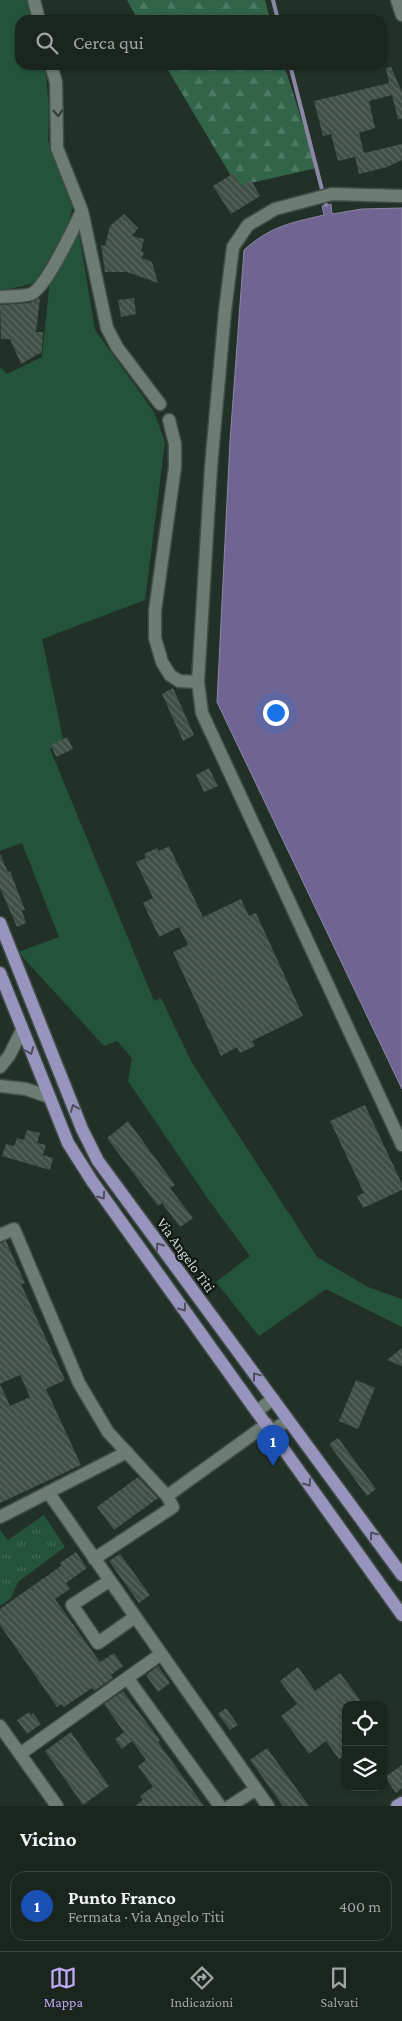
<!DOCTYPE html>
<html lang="it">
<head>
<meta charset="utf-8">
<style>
  :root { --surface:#1a251e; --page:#232d27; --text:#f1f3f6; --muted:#9fa5a4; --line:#38423c; --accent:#bda9f5 }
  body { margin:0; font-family:"Crimson Pro",serif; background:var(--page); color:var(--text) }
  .controls { position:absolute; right:15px; bottom:15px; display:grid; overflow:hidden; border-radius:10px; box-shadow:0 1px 4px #0004 }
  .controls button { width:45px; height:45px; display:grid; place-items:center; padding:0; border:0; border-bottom:1px solid var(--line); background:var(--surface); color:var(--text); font:25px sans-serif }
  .you { position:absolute; left:275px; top:712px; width:18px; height:18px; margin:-12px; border:4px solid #fff; border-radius:50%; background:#1a73e8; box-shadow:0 0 0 8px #1a73e833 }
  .badge { display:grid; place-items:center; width:32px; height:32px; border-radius:50%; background:var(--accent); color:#fff; font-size:16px; font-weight:700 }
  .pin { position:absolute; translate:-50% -41px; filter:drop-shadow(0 1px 2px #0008) }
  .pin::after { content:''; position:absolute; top:26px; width:18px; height:15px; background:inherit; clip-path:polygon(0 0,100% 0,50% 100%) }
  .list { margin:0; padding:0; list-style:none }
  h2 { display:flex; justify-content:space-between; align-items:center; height:65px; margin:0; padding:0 20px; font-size:21px }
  h2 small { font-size:16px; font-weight:400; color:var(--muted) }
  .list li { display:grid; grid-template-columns:32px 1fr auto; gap:15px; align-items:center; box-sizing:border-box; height:70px; margin:0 10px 10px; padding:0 10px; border:1px solid var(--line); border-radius:15px }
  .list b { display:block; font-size:19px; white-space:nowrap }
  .list p { margin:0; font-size:16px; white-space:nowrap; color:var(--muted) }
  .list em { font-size:16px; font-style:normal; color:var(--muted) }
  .icon { flex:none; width:28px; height:28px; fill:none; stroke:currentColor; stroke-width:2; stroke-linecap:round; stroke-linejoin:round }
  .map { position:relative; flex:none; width:402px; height:1806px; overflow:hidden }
  .search { position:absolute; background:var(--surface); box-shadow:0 1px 4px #0004; left:15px; right:15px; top:15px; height:55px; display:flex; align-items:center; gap:12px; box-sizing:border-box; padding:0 18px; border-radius:15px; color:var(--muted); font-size:19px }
  .sheet { height:145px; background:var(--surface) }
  nav { display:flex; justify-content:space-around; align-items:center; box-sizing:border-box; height:70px; border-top:1px solid var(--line); background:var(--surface); font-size:14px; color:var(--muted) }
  nav a { display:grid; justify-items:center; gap:2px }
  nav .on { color:var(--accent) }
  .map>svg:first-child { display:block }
  .grass { fill:#24533b }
  .forest { fill:url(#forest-firs) }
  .park { fill:url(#park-tufts) }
  .water { fill:#706592; stroke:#8b86a4 }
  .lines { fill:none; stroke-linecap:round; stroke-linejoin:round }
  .stream { stroke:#8b86a4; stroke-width:4 }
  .building { fill:url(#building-back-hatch); fill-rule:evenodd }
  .minor-casing { stroke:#414d46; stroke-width:15 }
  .major-casing { stroke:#414d46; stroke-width:15 }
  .minor { stroke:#6d7d73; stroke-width:12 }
  .major { stroke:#9994bd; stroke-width:12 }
  .oneway { stroke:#313b35 }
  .oneway2 { stroke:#4e4f5f }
  .labels { text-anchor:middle; stroke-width:4.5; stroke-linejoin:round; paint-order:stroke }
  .street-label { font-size:15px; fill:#cbd4ce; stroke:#111713 }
</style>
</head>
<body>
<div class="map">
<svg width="402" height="1806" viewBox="0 0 402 1806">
  <defs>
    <pattern id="forest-firs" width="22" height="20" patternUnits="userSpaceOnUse" patternTransform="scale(1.25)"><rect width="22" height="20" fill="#326449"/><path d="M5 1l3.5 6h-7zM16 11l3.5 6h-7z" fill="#4e7962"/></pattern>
    <pattern id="park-tufts" width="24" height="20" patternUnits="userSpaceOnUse" patternTransform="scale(1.25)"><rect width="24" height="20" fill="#24533b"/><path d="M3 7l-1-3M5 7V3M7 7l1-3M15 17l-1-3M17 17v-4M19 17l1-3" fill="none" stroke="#426b56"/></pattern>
    <pattern id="building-back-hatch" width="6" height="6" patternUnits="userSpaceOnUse" patternTransform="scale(1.25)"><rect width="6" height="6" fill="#415047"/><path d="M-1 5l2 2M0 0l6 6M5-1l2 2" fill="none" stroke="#5b6860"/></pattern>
  </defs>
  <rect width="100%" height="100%" fill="#223128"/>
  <path class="grass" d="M0,0H28L33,20H20V65H45L49,108L48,141L60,163L73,205L68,226L35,283L0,291Z
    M79,234L95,330L154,412L165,442L145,600L42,639L63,739L50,749L154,1001L161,998L192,1063L317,1257L368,1287L402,1299V1327L326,1289L259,1336L216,1282L250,1256L208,1199L128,1081L132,1058L117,1041L104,1046L18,952L59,937L22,843L0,851V367L7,374L42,357L50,279Z"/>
  <path class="forest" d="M127,0H265L270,20H138Z
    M165,65H284L317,168L237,186Z"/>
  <path class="park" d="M44,1515L65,1547L18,1582L11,1598L0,1606V1530L8,1540Z"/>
  <path class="water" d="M331,204L332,214L362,209L402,208V1089L217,702L230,441L244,250C271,226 290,223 324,215L322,206Z"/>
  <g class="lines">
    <path class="stream" d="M273,0L278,20
      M290,65L326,205"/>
  </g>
  <path class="building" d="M391,67L402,92V119H398L392,95L369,101L375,128L359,133L364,153L402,144V160L387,167L359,174L355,157L338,161L331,134L323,136L314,101L389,83L386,68Z
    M234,173L241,186L251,180L260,196L231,214L213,186Z
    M124,214L138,228L132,236L144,239L141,251L144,252L142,258L152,262L158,283L127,272H105L101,245L105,246L110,226Z
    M40,298L36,332H43L42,352L21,364L10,339H1L0,305L29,303Z
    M134,298L136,314L121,317L118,300Z
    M173,688L194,735L183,741L162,694Z
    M67,737L73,749L56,757L51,745Z
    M209,768L218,786L204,792L196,775Z
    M169,846L203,917L241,899L249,916L256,913L303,1016L252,1041L255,1046L240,1053L237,1047L221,1056L173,952L188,945L179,927L159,937L143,903L153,898L136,862L146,858L144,854L157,848L159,851Z
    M0,854L8,872L10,871L25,910L22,911L26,923L17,927L0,888Z
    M365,1105L402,1184V1190L363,1208L357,1196L364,1193L330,1121Z
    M128,1121L175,1185L170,1188L193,1218L180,1227L162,1203L158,1206L107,1138Z
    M27,1130L40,1133L37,1143L46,1145L43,1155L53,1158L50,1170L2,1156L6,1144L14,1146L17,1138L24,1140Z
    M6,1241L25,1283L21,1284L65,1380L46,1389L81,1465L0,1503V1243ZM20,1375L30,1397L10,1406L0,1384Z
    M402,1348V1366L387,1360Z
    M356,1380L375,1388L358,1429L339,1421Z
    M338,1438L376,1489L367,1496L329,1444Z
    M138,1477L158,1498L114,1530L97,1507Z
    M76,1552L87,1568L66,1583L70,1589L55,1599L100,1662L114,1653L123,1666L111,1675L113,1678L94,1691L92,1688L64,1707L62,1704L57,1707L0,1625V1609L61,1566L60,1563Z
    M120,1554L150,1595L139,1603L109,1561Z
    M158,1666L170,1683L158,1692L146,1675Z
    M298,1667L315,1691L340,1673L364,1705H346V1754L339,1759L326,1741L309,1754L281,1716L297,1704L280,1681Z
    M123,1691L160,1740L158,1742L204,1806H135L143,1800L140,1796L153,1787L138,1766L146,1760L132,1741L122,1749L115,1739L124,1732L104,1704Z
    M226,1708L238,1725L230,1730L218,1714Z
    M29,1712L31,1715L33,1713L41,1724L27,1734L17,1720Z
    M71,1732L109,1786L83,1805L45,1751Z
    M267,1748L309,1806H283L250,1760Z
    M402,1765V1788L396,1793L385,1777Z"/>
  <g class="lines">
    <g class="minor-casing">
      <path id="minor" d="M34,0L39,20
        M397,0L402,15
        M402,196L332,194L275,209L248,225L233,247L225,311L211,467L198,682L202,713L402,1145
        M82,211L107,328L117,347L160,404
        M0,297C9,296 22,297 31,294C46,288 74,227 82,211L57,148L56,82L51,65
        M169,420L175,444V467L155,611V638L162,662L170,675L179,681L198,682
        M0,1067L9,1056L22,1030
        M0,1086L26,1089L49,1097
        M0,1235L14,1229L79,1383L108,1432L167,1496L173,1507L94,1559
        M257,1411L273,1399
        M272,1431L288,1420
        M48,1492L256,1789L230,1806
        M167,1496L267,1424
        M0,1517L127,1452
        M109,1581L72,1605L98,1643L135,1617
        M128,1679L220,1806
        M0,1726L57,1806
        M20,1754L161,1654
        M256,1789L268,1806"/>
    </g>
    <g class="major-casing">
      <path id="major" d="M0,923L82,1129L98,1161L402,1575
        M0,973L68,1143L92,1181L402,1615
        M397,1806L402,1803"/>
    </g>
    <use href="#minor" class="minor"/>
    <use href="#major" class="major"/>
  </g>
  <defs><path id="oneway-chevron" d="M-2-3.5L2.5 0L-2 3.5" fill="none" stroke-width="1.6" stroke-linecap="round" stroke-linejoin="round" transform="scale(1.25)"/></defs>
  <use class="oneway" href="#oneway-chevron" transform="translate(58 113) rotate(87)"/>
  <g class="oneway2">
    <use href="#oneway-chevron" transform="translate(30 1051) rotate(69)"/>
    <use href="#oneway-chevron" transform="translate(74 1108) rotate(-112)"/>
    <use href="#oneway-chevron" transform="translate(102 1196) rotate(55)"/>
    <use href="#oneway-chevron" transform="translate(159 1246) rotate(-126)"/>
    <use href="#oneway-chevron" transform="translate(183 1308) rotate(54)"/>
    <use href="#oneway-chevron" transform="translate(256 1376) rotate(-127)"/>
    <use href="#oneway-chevron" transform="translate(308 1483) rotate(55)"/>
    <use href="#oneway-chevron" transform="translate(373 1535) rotate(-126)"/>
  </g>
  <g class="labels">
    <g class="street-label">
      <text transform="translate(186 1255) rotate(54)" y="5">Via Angelo Titi</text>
    </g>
  </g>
</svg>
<div class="controls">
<button><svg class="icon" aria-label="locate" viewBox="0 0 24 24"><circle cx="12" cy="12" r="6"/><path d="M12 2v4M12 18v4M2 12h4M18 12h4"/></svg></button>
<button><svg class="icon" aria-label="layers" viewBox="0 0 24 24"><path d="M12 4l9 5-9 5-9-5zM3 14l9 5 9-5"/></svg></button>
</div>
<div class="you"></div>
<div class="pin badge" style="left:273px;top:1466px;background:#1a4fb4">1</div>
<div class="search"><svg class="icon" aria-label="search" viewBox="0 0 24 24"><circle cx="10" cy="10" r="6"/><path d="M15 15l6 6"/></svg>Cerca qui</div>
</div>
<section class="sheet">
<h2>Vicino<small></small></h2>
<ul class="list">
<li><span class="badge" style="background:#1a4fb4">1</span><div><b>Punto Franco</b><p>Fermata · Via Angelo Titi</p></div><em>400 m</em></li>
</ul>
</section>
<nav>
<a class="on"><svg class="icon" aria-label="map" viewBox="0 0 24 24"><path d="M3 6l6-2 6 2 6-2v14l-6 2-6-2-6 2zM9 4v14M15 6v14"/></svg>Mappa</a>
<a><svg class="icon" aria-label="directions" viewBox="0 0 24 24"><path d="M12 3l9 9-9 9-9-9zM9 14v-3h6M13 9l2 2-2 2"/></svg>Indicazioni</a>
<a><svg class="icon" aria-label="saved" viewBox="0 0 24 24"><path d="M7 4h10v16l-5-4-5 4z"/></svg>Salvati</a>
</nav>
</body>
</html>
